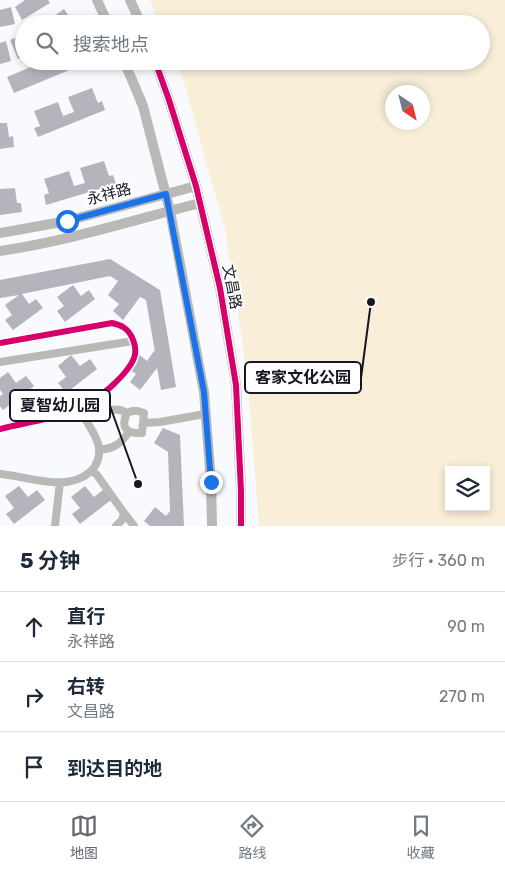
<!DOCTYPE html>
<html lang="zh">
<head>
<meta charset="utf-8">
<style>
  :root { --surface:#fff; --page:#f2f2f3; --text:#1f2937; --muted:#747a83; --line:#e0e1e3; --accent:#65666f }
  body { margin:0; font-family:Rubik,"Noto Sans SC",sans-serif; background:var(--page); color:var(--text) }
  .controls { position:absolute; right:15px; bottom:15px; display:grid; overflow:hidden; border-radius:0px; box-shadow:0 2px 8px #0003 }
  .controls button { width:45px; height:45px; display:grid; place-items:center; padding:0; border:0; border-bottom:1px solid var(--line); background:var(--surface); color:var(--text); font:25px sans-serif }
  .compass { position:absolute; left:385px; top:85px; width:45px; height:45px; border-radius:50%; background:var(--surface); box-shadow:0 2px 8px #0003; rotate:145deg }
  .stop { position:absolute; width:15px; height:15px; margin:-11px; border:4px solid #1a73e8; border-radius:50%; background:#fff }
  .stop.end { background:#1a73e8; border-color:#fff; box-shadow:0 1px 5px #0008 }
  .list { margin:0; padding:0; list-style:none }
  h2 { display:flex; justify-content:space-between; align-items:center; height:65px; margin:0; padding:0 20px; font-size:21px }
  h2 small { font-size:16px; font-weight:400; color:var(--muted) }
  .list li { display:grid; grid-template-columns:32px 1fr auto; gap:15px; align-items:center; box-sizing:border-box; height:70px; padding:0 20px; border-top:1px solid var(--line) }
  .list b { display:block; font-size:19px; white-space:nowrap }
  .list p { margin:0; font-size:16px; white-space:nowrap; color:var(--muted) }
  .list em { font-size:16px; font-style:normal; color:var(--muted) }
  .icon { flex:none; width:28px; height:28px; fill:none; stroke:currentColor; stroke-width:2; stroke-linecap:round; stroke-linejoin:round }
  .map { position:relative; flex:none; width:505px; height:526px; overflow:hidden }
  .search { position:absolute; background:var(--surface); box-shadow:0 2px 8px #0003; left:15px; right:15px; top:15px; height:55px; display:flex; align-items:center; gap:12px; box-sizing:border-box; padding:0 18px; border-radius:28px; color:var(--muted); font-size:19px }
  .sheet { height:275px; background:var(--surface) }
  nav { display:flex; justify-content:space-around; align-items:center; box-sizing:border-box; height:70px; border-top:1px solid var(--line); background:var(--surface); font-size:14px; color:var(--muted) }
  nav a { display:grid; justify-items:center; gap:2px }
  nav .on { color:var(--accent) }
  .map>svg:first-child { display:block }
  .green { fill:#f9eed8; fill-rule:evenodd }
  .building { fill:#b4b5bc }
  .lines { fill:none; stroke-linecap:round; stroke-linejoin:round }
  .minor { stroke:#bab9b7; stroke-width:8 }
  .tertiary { stroke:#bab9b7; stroke-width:10 }
  .cycleway-casing { stroke:#fff; stroke-width:9 }
  .cycleway { stroke:#d6006c; stroke-width:6 }
  .route { stroke:#1a73e8; stroke-width:6 }
  .labels { text-anchor:middle; stroke-width:4; stroke-linejoin:round; paint-order:stroke }
  .street-label { font-size:15px; fill:#161722; stroke:#fff }
  .leader { fill:none; stroke:#161722; stroke-width:2 }
  .callout-dot { fill:#161722; stroke:#fff; stroke-width:2 }
  .callout { fill:#fff; stroke:#161722; stroke-width:2 }
  .callout-label { font-size:16px; text-anchor:middle; font-weight:bold; fill:#161722 }
</style>
</head>
<body>
<div class="map">
<svg width="505" height="526" viewBox="0 0 505 526">
  <rect width="100%" height="100%" fill="#f9fafe"/>
  <path class="green" d="M150,0H505V526H259L247,374L225,229L183,79L175,61H481V24H160ZM392,92H422V122H392ZM449,470H486V507H449Z"/>
  <path class="building" d="M25,0H48L50,3L22,20L15,7Z
    M11,7L15,24L0,27V10Z
    M64,9L74,24H43Z
    M24,34V56L18,59L10,40Z
    M6,41L11,61L0,64V43Z
    M45,61H91L14,93L7,77Z
    M92,88L98,103L102,101L105,110L38,137L34,128L40,126L34,111L58,102L63,116L74,112L68,97Z
    M0,123H7L9,137L13,136L14,147L0,149Z
    M104,161L109,176L113,175L116,184L46,205L44,195L49,193L44,179L69,171L74,186L85,183L80,168Z
    M15,188L17,203H21L22,212L0,215V189Z
    M110,259L160,290L176,387L161,390L157,368L140,390L130,382L136,374L125,366L136,352L147,361L154,351L155,352L146,300L140,297L123,320L113,311L119,304L108,295L118,281L110,276L22,294L29,304L36,299L43,308L13,330L5,320L12,315L5,305L19,295L0,298V280Z
    M73,285L81,296L89,290L95,299L65,322L57,311L64,306L57,297Z
    M71,355L80,366L90,359L97,369L66,393L58,383L66,377L58,366Z
    M8,372L16,383L26,376L34,386L3,410L0,406V396L3,394L0,390V378Z
    M163,428L180,435L184,526H150L144,521L155,507L166,516L170,511L168,452L154,443Z
    M19,486L28,497L37,490L45,500L14,524L6,514L14,508L5,496Z
    M85,486L94,497L103,490L111,500L80,524L72,514L80,508L71,497Z"/>
  <g class="lines">
    <path class="minor" d="M0,343L112,323C116,324 120,325 123,327C132,332 138,348 134,358C128,374 98,400 82,408C73,414 60,416 49,418C33,422 16,425 0,429
      M0,362L133,341
      M92,403C101,417 114,404 127,413
      M132,411H138L144,413L142,433C127,434 120,428 127,413Z
      M143,423L160,422L205,414
      M99,449C113,450 121,443 129,432
      M92,471L97,475L124,513L122,520L116,526
      M0,474C28,476 66,493 90,472C97,466 100,456 99,448C97,433 85,423 81,409
      M124,513L134,526
      M55,526L60,482"/>
    <path class="tertiary" d="M97,0L108,24
      M130,0L141,24
      M124,61L143,106L170,211L204,392L211,482L212,526
      M155,61L169,100L196,186L220,288L236,385L241,491V526
      M0,233L67,221L196,186
      M0,251C68,241 134,220 200,203"/>
    <g class="cycleway-casing">
      <path id="cycleway" d="M155,61L169,100L196,186L220,288L236,385L241,491V526
        M0,343L112,323C116,324 120,325 123,327C132,332 138,348 134,358C128,374 98,400 82,408C73,414 60,416 49,418C33,422 16,425 0,429"/>
    </g>
    <use href="#cycleway" class="cycleway"/>
  </g>
  <g class="lines">
    <path class="route" d="M67,221L166,194L204,392L211,482"/>
  </g>
  <g class="labels">
    <g class="street-label">
      <text transform="translate(109 194) rotate(-15)" y="5">永祥路</text>
      <text transform="translate(232 287) rotate(79)" y="5">文昌路</text>
    </g>
  </g>
  <path class="leader" d="M371 302L361 378M138 484L110 406"/>
  <g class="callout-dot">
    <circle cx="371" cy="302" r="5"/>
    <circle cx="138" cy="484" r="5"/>
  </g>
  <g class="callout">
    <rect x="245" y="362" width="116" height="31" rx="5"/>
    <rect x="10" y="390" width="100" height="31" rx="5"/>
  </g>
  <g class="callout-label">
    <text x="303" y="383">客家文化公园</text>
    <text x="60" y="411">夏智幼儿园</text>
  </g>
</svg>
<div class="controls">
<button><svg class="icon" aria-label="layers" viewBox="0 0 24 24"><path d="M12 4l9 5-9 5-9-5zM3 14l9 5 9-5"/></svg></button>
</div>
<svg class="compass" viewBox="-18 -18 36 36"><path d="M0-13l5 13h-10z" fill="#e53935"/><path d="M0 13l5-13h-10z" fill="#747a83"/></svg>
<div class="stop" style="left:67px;top:221px"></div>
<div class="stop end" style="left:211px;top:482px"></div>
<div class="search"><svg class="icon" aria-label="search" viewBox="0 0 24 24"><circle cx="10" cy="10" r="6"/><path d="M15 15l6 6"/></svg>搜索地点</div>
</div>
<section class="sheet">
<h2>5 分钟<small>步行 · 360 m</small></h2>
<ul class="list">
<li><svg class="icon" aria-label="ahead" viewBox="0 0 24 24"><path d="M12 20V5M6 11l6-6 6 6"/></svg><div><b>直行</b><p>永祥路</p></div><em>90 m</em></li>
<li><svg class="icon" aria-label="right" viewBox="0 0 24 24"><path d="M7 20v-9h11M14 6l5 5-5 5"/></svg><div><b>右转</b><p>文昌路</p></div><em>270 m</em></li>
<li><svg class="icon" aria-label="arrive" viewBox="0 0 24 24"><path d="M6 21V4h12l-3 4 3 4H6"/></svg><div><b>到达目的地</b></div></li>
</ul>
</section>
<nav>
<a class="on"><svg class="icon" aria-label="map" viewBox="0 0 24 24"><path d="M3 6l6-2 6 2 6-2v14l-6 2-6-2-6 2zM9 4v14M15 6v14"/></svg>地图</a>
<a><svg class="icon" aria-label="directions" viewBox="0 0 24 24"><path d="M12 3l9 9-9 9-9-9zM9 14v-3h6M13 9l2 2-2 2"/></svg>路线</a>
<a><svg class="icon" aria-label="saved" viewBox="0 0 24 24"><path d="M7 4h10v16l-5-4-5 4z"/></svg>收藏</a>
</nav>
</body>
</html>
